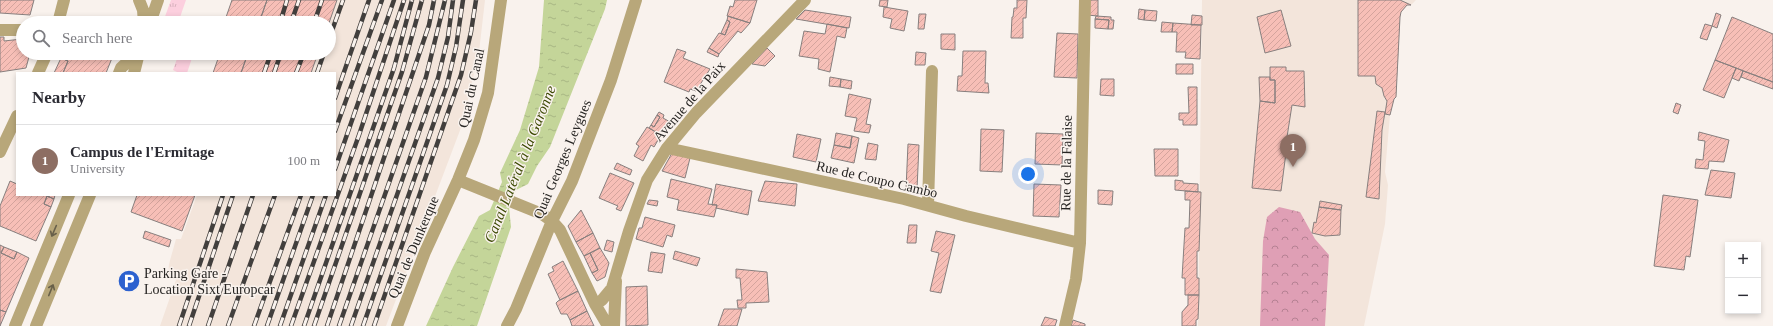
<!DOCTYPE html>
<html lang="en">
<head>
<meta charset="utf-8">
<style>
  :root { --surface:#fff; --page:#f2f2f3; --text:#2b2b33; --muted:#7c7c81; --line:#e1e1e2; --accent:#7c3aed }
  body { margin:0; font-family:Georgia,serif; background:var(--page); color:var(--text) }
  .controls { position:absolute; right:12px; bottom:12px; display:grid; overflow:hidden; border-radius:0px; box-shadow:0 2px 6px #0003 }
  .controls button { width:36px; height:36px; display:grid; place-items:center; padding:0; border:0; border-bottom:1px solid var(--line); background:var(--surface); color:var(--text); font:20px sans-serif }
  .you { position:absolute; left:1028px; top:174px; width:14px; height:14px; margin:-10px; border:3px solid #fff; border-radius:50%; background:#1a73e8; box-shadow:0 0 0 6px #1a73e833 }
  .badge { display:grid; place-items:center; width:26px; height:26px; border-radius:50%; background:var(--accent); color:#fff; font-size:13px; font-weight:700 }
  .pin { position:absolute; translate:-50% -33px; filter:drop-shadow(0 1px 2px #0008) }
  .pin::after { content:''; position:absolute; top:21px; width:14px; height:12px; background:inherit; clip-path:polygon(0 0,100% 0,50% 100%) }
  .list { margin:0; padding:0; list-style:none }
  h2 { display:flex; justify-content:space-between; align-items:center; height:52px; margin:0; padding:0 16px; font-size:17px }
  h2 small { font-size:13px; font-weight:400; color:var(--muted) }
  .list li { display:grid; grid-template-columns:26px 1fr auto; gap:12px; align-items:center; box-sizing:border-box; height:72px; padding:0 16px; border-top:1px solid var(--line) }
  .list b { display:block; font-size:15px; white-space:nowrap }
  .list p { margin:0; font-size:13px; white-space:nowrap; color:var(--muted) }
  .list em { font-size:13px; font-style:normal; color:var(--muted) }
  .icon { flex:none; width:22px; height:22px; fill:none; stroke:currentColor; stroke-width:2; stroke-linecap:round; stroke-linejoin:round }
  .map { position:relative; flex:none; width:1773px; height:326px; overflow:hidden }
  .search { position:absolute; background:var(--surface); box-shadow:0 2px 6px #0003; left:16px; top:16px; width:320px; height:44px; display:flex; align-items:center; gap:10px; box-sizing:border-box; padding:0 14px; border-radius:22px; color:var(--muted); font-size:15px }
  .panel { position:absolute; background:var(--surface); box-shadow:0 2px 6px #0003; left:16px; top:72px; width:320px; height:124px; border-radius:0px }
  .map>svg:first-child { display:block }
  .built { fill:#f3e5db }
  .grass { fill:url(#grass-tufts) }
  .forest { fill:url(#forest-crowns) }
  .water { fill:url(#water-ripples) }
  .building { fill:url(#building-hatch); stroke:#877f7e }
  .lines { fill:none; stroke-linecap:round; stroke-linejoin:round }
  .minor { stroke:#b8a77a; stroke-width:12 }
  .rail-casing { stroke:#423f3d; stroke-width:4.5 }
  .rail { stroke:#f9f2ed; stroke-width:3; stroke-dasharray:9; stroke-linecap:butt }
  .oneway { stroke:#68604a }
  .labels { text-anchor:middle; stroke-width:3; stroke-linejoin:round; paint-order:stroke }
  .street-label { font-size:14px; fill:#272523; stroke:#f9f2ed }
  .poi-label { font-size:14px; fill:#272523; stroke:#f9f2ed; text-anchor:start }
  .water-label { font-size:15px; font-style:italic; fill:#3c4903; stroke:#f9f2ed }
</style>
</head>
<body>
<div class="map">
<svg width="1773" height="326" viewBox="0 0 1773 326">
  <defs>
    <pattern id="grass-tufts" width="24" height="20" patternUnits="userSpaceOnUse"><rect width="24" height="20" fill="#fccfde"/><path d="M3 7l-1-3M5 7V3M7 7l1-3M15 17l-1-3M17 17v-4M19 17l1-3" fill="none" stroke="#d8b2be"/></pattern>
    <pattern id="forest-crowns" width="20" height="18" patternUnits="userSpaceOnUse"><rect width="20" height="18" fill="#df9fb5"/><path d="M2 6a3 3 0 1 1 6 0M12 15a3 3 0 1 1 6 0" fill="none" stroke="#b58193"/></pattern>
    <pattern id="water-ripples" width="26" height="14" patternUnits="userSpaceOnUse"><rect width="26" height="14" fill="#c4d599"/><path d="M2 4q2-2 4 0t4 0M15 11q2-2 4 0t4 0" fill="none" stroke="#a8b784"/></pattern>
    <pattern id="building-hatch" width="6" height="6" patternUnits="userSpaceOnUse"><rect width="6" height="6" fill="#f7bfb7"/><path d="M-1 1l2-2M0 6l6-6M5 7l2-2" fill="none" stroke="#d4a49d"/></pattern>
  </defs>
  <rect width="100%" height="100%" fill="#f9f2ed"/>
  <path class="built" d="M232,0H485L479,52L462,125L386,326H160L176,280L168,276L169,264L176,239H181L197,195H335V73H213L220,53H329V23H224Z
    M1202,0H1416L1411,5H1407L1401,12L1400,17L1396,97L1394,99L1390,115L1385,172L1388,185L1385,224L1364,326H1198Z"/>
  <path class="grass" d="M171,0H186L178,23L163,22Z
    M179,53L193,55L187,73H179L173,70Z"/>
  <path class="forest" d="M1279,207L1300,212L1315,239L1329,255L1325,326H1260L1263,241L1267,217Z"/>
  <path class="water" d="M544,0H607L605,9L550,147L537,166L528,184L516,190L509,207L511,227L477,326H426L453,267L479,216L490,210L502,182L500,173L520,130L539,67Z"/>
  <path class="building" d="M0,0H34L30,15L0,13Z
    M232,0H267L259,23H224Z
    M267,0H337L329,23H259Z
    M735,0H757L750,23L727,16L730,6L733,7Z
    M880,0H888L887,7L879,6Z
    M1017,0H1027L1026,18H1023V38H1011L1012,17H1013L1014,8H1017Z
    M1087,0H1098V16L1087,15Z
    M1358,0H1400L1411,5H1407L1401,12L1400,17L1396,97L1394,99L1390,115L1385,114L1387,101L1384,96L1382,88L1376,84L1375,76H1358Z
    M884,7L908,11L904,31L890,28L892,19L883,17Z
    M1139,9L1145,10L1144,20L1138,19Z
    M805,10L851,17L849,28L796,19Z
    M1145,10L1157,11L1156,21L1144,20Z
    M1281,10L1291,46L1265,53L1257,17Z
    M1716,13L1721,15L1717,28L1712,26Z
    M919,14H926L924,29H918Z
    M1192,15L1202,16V25H1191Z
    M728,16L750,23L741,33L738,31L719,54L709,48L719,33L725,35L730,22L727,20Z
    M1096,16L1111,17V20H1114L1113,29H1108L1109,20L1095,19Z
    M1732,17L1773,34V82L1715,60Z
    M1095,19L1109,20L1108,29L1095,28Z
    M727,20L730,22L725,35L721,33Z
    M1162,22L1173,23L1172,32H1161Z
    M1173,23L1201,25L1200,59L1185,58L1186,52H1176L1177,32H1172Z
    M827,24L847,28L845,38L837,36L830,72L818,69L819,59L799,56L804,31L825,34Z
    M1705,24L1712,26L1707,40L1700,38Z
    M1057,33L1078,34L1077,78L1054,77Z
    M941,34H955V50L941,49Z
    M0,37H4V41L22,39L23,53H30L26,68L0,72Z
    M709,48L719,54L718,57L707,52Z
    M767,48L775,56L765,66L752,64Z
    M677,49L686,52L683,58L710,69L696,91L690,89L689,92L664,82Z
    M963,51H986L985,83H988L989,93L957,91L958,76H962Z
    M916,52L926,53L925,65H915Z
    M64,53H114L106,73H63L68,61L61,58Z
    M220,53H248L241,73H213Z
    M248,53H318L311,73H241Z
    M61,58L68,61L63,73H54Z
    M1715,60L1736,68L1724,98L1703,90Z
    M1176,64H1193V74H1176Z
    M1270,67H1286V71H1304L1305,107L1292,105L1287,137L1293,138L1292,145H1287L1281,191L1252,188L1260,101L1275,103V80H1270Z
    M1736,68L1743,71L1739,81L1732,78Z
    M1743,71L1773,82V89L1741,77Z
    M830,77L841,79L840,87L829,86Z
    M1259,77H1270V80H1275V103L1260,101Z
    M841,79L852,81L851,89L840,87Z
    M1101,79H1114V96L1100,95Z
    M1188,87H1197V125H1183V120H1179V113H1189Z
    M849,94L871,99L866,124L871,125L869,133L854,131L857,118L845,116Z
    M1676,103L1681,105L1678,114L1673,112Z
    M1377,111L1385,112L1382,130L1379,199L1366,197Z
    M659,112L664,115L663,118L672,123L661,135L649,128L651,125L654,127L660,117L657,115Z
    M657,115L660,117L654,127L651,125Z
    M647,127L661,135L654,147L651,145L643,161L634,156L639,146L636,144Z
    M981,129L1004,130L1002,172L980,171Z
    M1699,132L1729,140L1724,162L1709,161L1708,169L1695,168L1696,159L1703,160L1705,141L1698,140Z
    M836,133L852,136L850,148L834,145Z
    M1036,133L1063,134L1062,165L1035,164Z
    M797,134L821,139L816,162L793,157Z
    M852,136L859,138L854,163L831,158L834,145L850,148Z
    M868,143L878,145L876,160L865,159Z
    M908,144L919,145L917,189H906Z
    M1154,149H1178V176H1155Z
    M672,153L690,158L685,178L662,171Z
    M617,163L632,170L630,175L614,169Z
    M1711,170L1735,173L1731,198L1705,195Z
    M610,173L634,183L621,211L616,209L618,206L599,198Z
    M671,179L712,189L708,204L717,205L714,217L677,210L679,200L667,197Z
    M1175,180L1183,181V183L1198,184V192L1175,190Z
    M10,181L17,184V195H55L54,199L47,196L44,204L51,207L36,241L0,226V206Z
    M765,181L797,184L795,206L758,201Z
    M716,184L752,191L748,215L716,208L717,205H712Z
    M1034,184L1061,185L1059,217L1033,216Z
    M1098,190L1113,191L1112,205L1098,204Z
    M1185,191L1201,192L1199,251H1197V278H1199V295H1185V278H1182L1185,228H1189L1190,200H1185Z
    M137,195H195L182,231L131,212Z
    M1663,195L1698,200L1690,257L1686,256L1684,270L1654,266Z
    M47,196L54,199L51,207L44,204Z
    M649,200L658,201L657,206L647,204Z
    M1320,201L1342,205L1341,210L1319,207Z
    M1319,207L1341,210L1340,235L1325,236L1312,233L1314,222L1316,223Z
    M581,210L593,233L576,242L568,226Z
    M645,217L675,225L672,237L667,235L663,247L636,239L639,228H642Z
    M909,225H917L916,243H907Z
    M145,231L171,240L169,247L143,238Z
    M936,231L955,235L941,293L930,291L939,253L931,251Z
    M593,233L600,248L584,256L576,242Z
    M607,240L614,242L612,252L604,250Z
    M0,245L4,247L1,253L14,259L17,252L29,258L6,312L0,310Z
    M4,247L17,252L14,259L1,253Z
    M600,248L609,263L605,277L597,281L592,273L598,270L590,253Z
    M675,251L700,258L697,266L673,259Z
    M651,252L665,254L662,273L648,271Z
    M590,253L598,270L592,273L584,256Z
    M563,261L578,291L560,300L548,274L554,271L552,267Z
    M736,269L767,272L769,302L746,303V308H738L737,300H742L740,278H736Z
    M647,286L648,325L626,326V287Z
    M578,291L587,311L570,320L567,314H561L556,303L558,301Z
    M1188,295H1199L1198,319L1196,320V326H1182V312L1188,305Z
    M724,309H742L737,326H718Z
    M0,310L6,312L0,326Z
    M587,311L594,326H572L570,320Z
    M1045,317L1057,320L1055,326H1041Z
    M1073,320L1085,324V326H1071Z"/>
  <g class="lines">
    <path class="minor" d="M139,0L143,10L144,23
      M58,23L64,0
      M150,23L158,0
      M0,30H23
      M38,73L47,53
      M119,73L121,68L137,53
      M134,73L139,53
      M667,148L904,199L966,216L1080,243
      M0,152L17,116
      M458,180L542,214L552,221L560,230L595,304L608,326
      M928,205L932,71
      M595,304L602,300L612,288L629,231L647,180L667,148L696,113L805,0
      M15,326L69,195
      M36,326L90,195
      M397,326L425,252L458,180L474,140L488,93L501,0
      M507,326L516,309L552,221L572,181L611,80L636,0
      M614,326L616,281
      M1065,326L1076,279L1080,243L1085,0"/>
    <g class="rail-casing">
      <path id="rail" d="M280,23L287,0
        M291,23L299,0
        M314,23L322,0
        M329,39L343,0
        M264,73L271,53
        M274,73L281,53
        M296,73L304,53
        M317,73L324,53
        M335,98L369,0
        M335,131L382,0
        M335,169L394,0
        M179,326L223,195
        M189,326L233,195
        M208,326L253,195
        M228,326L275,195
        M254,326L301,195
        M267,326L313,195
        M280,326L326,195
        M291,326L359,135L404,0
        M304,326L394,68L412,0
        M314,326L402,72L422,0
        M327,326L429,25L434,0
        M339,326L426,77L445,0
        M351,326L438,78L448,37L453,0
        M363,326L447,85L456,47L463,0
        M374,326L461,75L471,32L476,0"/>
    </g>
    <use href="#rail" class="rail"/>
  </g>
  <defs><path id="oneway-shaft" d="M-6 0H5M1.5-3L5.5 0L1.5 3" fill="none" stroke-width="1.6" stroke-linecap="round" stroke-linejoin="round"/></defs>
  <g class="oneway">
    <use href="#oneway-shaft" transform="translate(54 231) rotate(113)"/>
    <use href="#oneway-shaft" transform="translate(51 290) rotate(-68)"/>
  </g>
  <defs>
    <g id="parking-disc" transform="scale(1.15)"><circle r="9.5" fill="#2c61cf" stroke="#f9f2ed"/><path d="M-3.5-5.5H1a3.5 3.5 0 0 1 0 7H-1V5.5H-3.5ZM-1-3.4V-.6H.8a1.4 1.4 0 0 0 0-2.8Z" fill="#fff"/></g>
  </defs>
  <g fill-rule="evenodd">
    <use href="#parking-disc" x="129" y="281"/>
  </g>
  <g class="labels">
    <g class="street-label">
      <text transform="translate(471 88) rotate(-78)" y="5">Quai du Canal</text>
      <text transform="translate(689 101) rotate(-49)" y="5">Avenue de la Paix</text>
      <text transform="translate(562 159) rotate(-67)" y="5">Quai Georges Leygues</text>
      <text transform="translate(1066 163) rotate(-89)" y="5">Rue de la Falaise</text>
      <text transform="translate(877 179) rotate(13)" y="5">Rue de Coupo Cambo</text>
      <text transform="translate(413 247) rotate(-67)" y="5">Quai de Dunkerque</text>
    </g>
    <g class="poi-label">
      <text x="144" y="278">Parking Gare -<tspan x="144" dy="16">Location Sixt Europcar</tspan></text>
    </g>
    <g class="water-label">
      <text transform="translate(520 164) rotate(-68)" y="5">Canal Latéral à la Garonne</text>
    </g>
  </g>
</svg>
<div class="controls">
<button>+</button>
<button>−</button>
</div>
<div class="you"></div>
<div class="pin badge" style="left:1293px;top:167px;background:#8d6e63">1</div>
<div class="search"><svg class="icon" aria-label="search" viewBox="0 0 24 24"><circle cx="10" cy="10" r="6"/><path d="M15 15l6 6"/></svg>Search here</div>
<section class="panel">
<h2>Nearby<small></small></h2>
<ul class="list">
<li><span class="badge" style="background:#8d6e63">1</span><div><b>Campus de l'Ermitage</b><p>University</p></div><em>100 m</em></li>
</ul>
</section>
</div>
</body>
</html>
